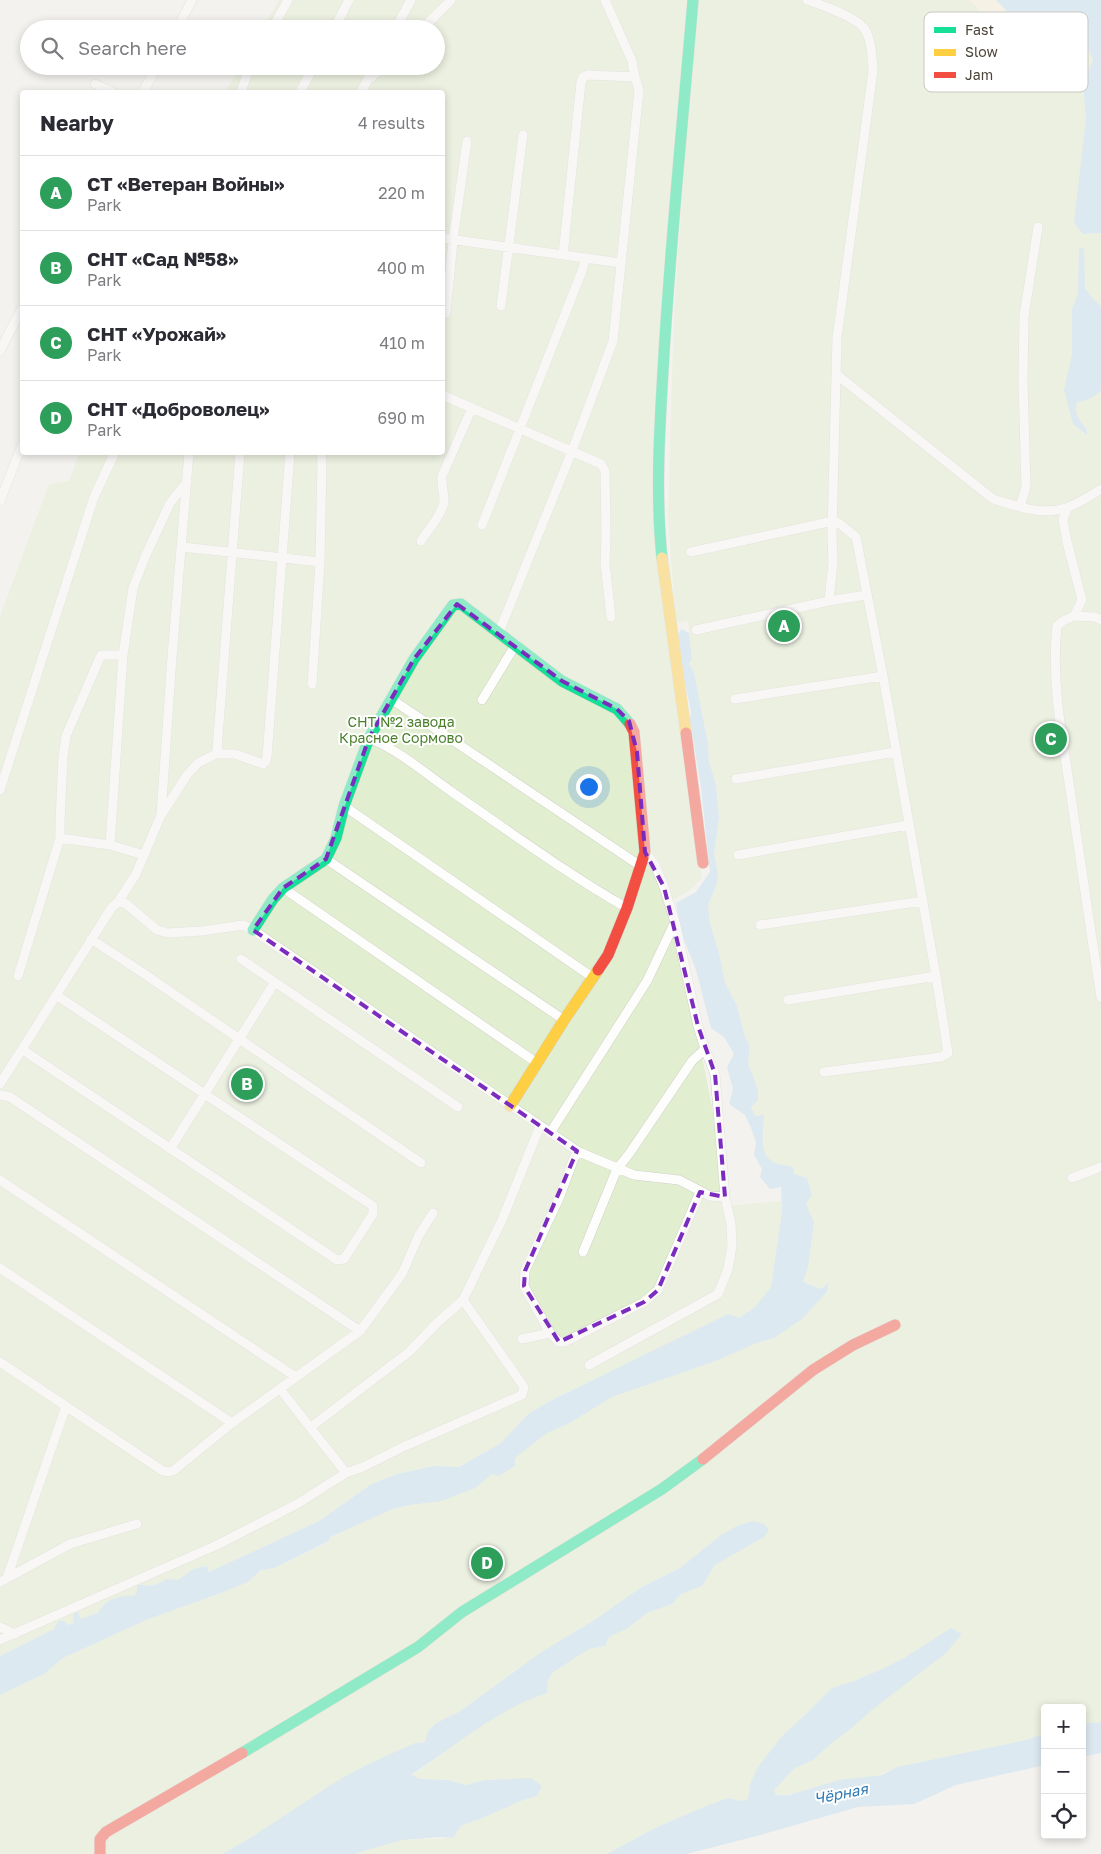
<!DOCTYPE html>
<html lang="en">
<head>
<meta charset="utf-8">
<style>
  :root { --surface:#fff; --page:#f2f2f3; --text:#2b2b33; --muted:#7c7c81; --line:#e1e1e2; --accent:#0f766e }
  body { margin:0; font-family:"Golos Text",sans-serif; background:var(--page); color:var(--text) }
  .controls { position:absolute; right:15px; bottom:15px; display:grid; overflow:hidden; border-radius:5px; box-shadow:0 2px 8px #0003 }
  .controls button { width:45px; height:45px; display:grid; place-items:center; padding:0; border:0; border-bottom:1px solid var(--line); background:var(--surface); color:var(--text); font:25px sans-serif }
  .you { position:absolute; left:588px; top:786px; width:18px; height:18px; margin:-12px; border:4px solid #fff; border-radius:50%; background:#1a73e8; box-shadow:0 0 0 8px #1a73e833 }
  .badge { display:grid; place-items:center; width:32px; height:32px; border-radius:50%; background:var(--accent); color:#fff; font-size:16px; font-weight:700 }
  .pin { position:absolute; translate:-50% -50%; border:2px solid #fff; box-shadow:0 1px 5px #0006 }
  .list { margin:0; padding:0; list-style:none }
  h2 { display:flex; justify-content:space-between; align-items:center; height:65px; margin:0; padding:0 20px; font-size:21px }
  h2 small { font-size:16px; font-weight:400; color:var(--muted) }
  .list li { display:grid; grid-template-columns:32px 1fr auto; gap:15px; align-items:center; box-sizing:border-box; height:75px; padding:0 20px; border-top:1px solid var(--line) }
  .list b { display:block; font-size:19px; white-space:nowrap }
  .list p { margin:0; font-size:16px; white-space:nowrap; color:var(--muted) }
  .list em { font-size:16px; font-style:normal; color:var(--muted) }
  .icon { flex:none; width:28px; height:28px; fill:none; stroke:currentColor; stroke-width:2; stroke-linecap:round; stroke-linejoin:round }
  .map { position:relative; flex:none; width:1101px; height:1854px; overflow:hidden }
  .search { position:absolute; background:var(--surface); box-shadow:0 2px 8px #0003; left:20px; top:20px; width:425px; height:55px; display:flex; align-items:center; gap:12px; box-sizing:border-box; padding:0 18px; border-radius:28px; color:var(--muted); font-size:19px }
  .panel { position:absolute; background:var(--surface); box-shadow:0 2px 8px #0003; left:20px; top:90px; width:425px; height:365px; border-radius:5px }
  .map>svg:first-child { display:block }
  .green { fill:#e1eecf }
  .sand { fill:#f7f0da }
  .water { fill:#c0ddf1 }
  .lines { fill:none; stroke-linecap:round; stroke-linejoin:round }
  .street-casing { stroke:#d2d0cb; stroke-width:10 }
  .fast-casing { stroke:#d3cfc5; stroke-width:12 }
  .slow-casing { stroke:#d3cfc5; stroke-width:12 }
  .jam-casing { stroke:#d3cfc5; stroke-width:12 }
  .street { stroke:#fdfdfc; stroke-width:9 }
  .fast { stroke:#16e098; stroke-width:11 }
  .slow { stroke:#ffcf43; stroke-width:11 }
  .jam { stroke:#f24e42; stroke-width:11 }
  .marked { fill:none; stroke:#7b2cbf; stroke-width:4; stroke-dasharray:10 6; stroke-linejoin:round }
  .labels { text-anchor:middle; stroke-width:4; stroke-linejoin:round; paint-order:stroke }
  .park-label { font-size:14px; fill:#4a7f2a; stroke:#fff }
  .water-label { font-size:15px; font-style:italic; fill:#2e7ab2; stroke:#fff }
  .key { fill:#fff; stroke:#c9c7c4; stroke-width:1 }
  .key-label { font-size:14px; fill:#4b4439 }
</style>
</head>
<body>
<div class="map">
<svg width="1101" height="1854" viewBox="0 0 1101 1854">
  <rect width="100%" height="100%" fill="#f4f2ee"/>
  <path class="green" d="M279,0H691L656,514L702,878L690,890L669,903V918C693,1014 716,1108 727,1206L781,1201L782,1212L771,1287L755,1307L739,1318L618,1368L550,1401L528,1414L501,1443L459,1467L434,1466L397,1474L370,1485L319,1521L209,1572L207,1566L193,1569L178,1580L166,1579L158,1585L144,1586L134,1596L102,1605L99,1613L81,1619L78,1612L74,1623L54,1629L0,1656V616L49,484L69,481L79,453L442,452V92H225L241,66H436V29H262Z
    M696,0H970L991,24L1018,32L1062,56L1068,51L1072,43L1088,49L1093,59L1083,85L1086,118L1083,234L1101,233V1722L1082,1724V1708H1045V1733L1026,1740L897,1767C873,1780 845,1783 818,1788C804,1791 791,1795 776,1795L774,1790L795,1768L813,1760L961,1634L951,1628L904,1658L882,1669L854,1681L832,1688L805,1715L782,1736L750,1784L748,1799L741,1801L728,1798L706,1806L655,1828L607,1854H354L402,1840L452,1838L461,1826L485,1817L523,1800L537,1796L506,1779L485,1780L466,1785L448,1780L420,1779L411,1776C434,1761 455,1743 477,1728C498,1714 524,1701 547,1693L548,1681L552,1673L589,1649L605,1646L609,1637L628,1628L647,1613L672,1604L681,1594L702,1586L715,1565L764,1536L769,1530L721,1535L680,1568L640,1588L596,1619L513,1672L486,1693L459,1712L436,1723L428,1731L425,1742L415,1743L360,1769L329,1786L258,1834L223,1854H0V1695L44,1674L63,1658L146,1620L221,1593L248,1582L261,1570L275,1568L329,1542L330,1537L393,1509L474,1488L547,1433L568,1424L612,1397L713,1362L757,1343L774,1338L821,1289L803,1282L808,1267L814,1222L805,1204L807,1178L793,1174V1167C786,1165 778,1165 772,1162C759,1154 764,1129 764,1115L755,1116L751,1106L758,1090L748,1063L750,1046L745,1037L737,1006L725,983L719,953L710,923L708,906L716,887L718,874L714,854L719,818L716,785L709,761L708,744L694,672L689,664L692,660L688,621L679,623L675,617L668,514L674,310Z"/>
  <path class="sand" d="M970,0H996L1001,7L1032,28L1072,43L1068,51L1062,56L1018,32L991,24Z"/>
  <path class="water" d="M996,0H1101V233L1083,234L1074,223L1086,118L1083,85L1093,59L1088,49L1016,21Z
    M1084,247L1085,288L1093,299L1101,306V390C1094,398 1088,400 1077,402C1073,413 1080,421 1087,430V435L1073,424L1064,390L1072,355V309L1078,294L1079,249Z
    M681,629L689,633L692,660L689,664L694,672L708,744L709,761L716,785L719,818L714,854L718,874L716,887L708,905L710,923L719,953L725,983L737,1006L745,1037L750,1046L748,1063L758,1090V1100L751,1107L755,1116L764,1115C764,1129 758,1154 773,1162C778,1165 786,1165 793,1167L794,1174L807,1178L812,1195L806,1204L814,1222L808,1267L803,1282L821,1289L829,1283L827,1292L802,1319L774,1338L757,1343L713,1362L612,1397L568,1424L547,1433L515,1458V1466L499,1476L492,1474L475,1488L462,1493L442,1501L409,1505L393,1509L330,1537L329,1541L275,1568L261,1570L248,1582L221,1593L146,1620L63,1658L44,1674L0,1695V1656L54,1629L58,1621H64L68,1625L74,1623L73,1614L78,1612L81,1619L98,1613C105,1599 119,1595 134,1596L137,1591V1584C148,1587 157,1586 166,1579L178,1580L193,1569L207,1566L209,1572L319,1521L370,1485L397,1474L434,1466L459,1467L501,1443L528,1414L550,1401L728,1314L739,1318L755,1307L771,1287L782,1212L781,1187L770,1189L760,1177L762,1169L754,1155L756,1143L751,1128L745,1115L729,1104L733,1089L727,1067L734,1054L724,1037L711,1028L696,970L681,932L676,903L696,892L710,872L701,787L690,720L691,711L676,640Z
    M754,1521L764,1524L769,1530L764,1537L715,1565L702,1586L681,1594L672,1604L647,1613L628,1628L609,1637L605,1646L589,1649L552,1673L548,1681L547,1693C496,1710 455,1746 411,1775L420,1779L448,1780L466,1785L485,1780L531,1778L542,1786L537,1796L523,1800L485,1817L461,1826L453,1838L441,1837L402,1840L354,1854H223C260,1833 294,1809 329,1786C356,1769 386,1756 415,1743L425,1742L428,1731L436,1723L459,1712L540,1653L596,1619L640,1588L680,1568L721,1535L739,1525Z
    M951,1628L962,1634L946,1653L872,1710L853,1727L832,1743L813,1760L795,1768L774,1790L776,1795H789L839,1780L882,1775L897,1767L1026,1740L1045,1733V1765L956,1785L914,1804L858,1807L757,1836L686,1854H607L655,1828L706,1806L728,1798L741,1801L748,1799L750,1784L758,1767L782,1736L805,1715L832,1688L854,1681L882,1669L904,1658Z
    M1101,1722V1753L1082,1757V1724Z"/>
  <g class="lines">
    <g class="street-casing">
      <path id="street" d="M807,0C821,5 856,17 864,28C872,40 872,57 873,71L837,338L832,533L833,562L829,601
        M177,29L192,0
        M272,29L288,0
        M334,29L349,0
        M395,29L411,0
        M422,29L451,0
        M372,77L383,66
        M95,84L113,92
        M143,92L157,66
        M241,92L250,66
        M300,92L314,66
        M361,92L375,66
        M442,238L621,263
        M563,255L581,82L583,77L588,75L635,77
        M501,306L523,135
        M446,313L453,240L467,141
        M0,351L22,308
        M836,374L993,499C1017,506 1041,516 1066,508C1078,504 1090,496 1101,489
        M442,395L601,464L605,471L606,537L605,563L611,617
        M240,452L217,750L221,754H235L263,764L266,761L267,757L290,452
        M0,501L22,445
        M1020,507L1026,487L1023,381L1024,316L1038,227
        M1067,508L1063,520L1067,542L1082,600L1074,616L1063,621L1057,626C1051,680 1062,736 1070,789C1080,858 1090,928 1101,997
        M482,525L582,271L586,258
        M421,541C427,531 445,511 444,500C444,491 441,485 442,476L472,408
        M182,547L320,562
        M691,552L833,521L840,524L856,537L883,676L936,976L948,1053L941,1057L824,1072
        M1074,616L1095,617L1101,620
        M696,630L829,601L866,595
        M499,632L572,451L613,341L639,90L635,77L632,61L605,0
        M312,684L320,562L322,461L321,452
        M391,699L639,865
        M735,699L883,676
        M482,700L516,644
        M369,738C395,748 428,775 452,792C510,832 566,873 627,908
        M736,779L895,752
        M0,790L94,497L115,452
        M344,806L592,977
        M162,814L187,775L198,763L218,753
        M60,838L110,845L144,855
        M110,845L123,655L133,588L145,557L170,503L187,482
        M738,855L908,825
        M326,859L564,1020
        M283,888L537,1063
        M118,902L136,874L161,815L172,657L189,452
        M760,925L923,901
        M91,939L140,971L421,1163
        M241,959L458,1107
        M18,976L60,838V822L63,757L66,736L101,655H123
        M788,1000L936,976
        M23,1050L337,1260L344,1259L373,1214V1206L56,995
        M0,1084L112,907L118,902L125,903L157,930L168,933L202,931L243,925L253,930L579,1152L634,1175L679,1180L710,1196L725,1197
        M0,1096L1,1095L10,1097L360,1331
        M550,1133L647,981L675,922
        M170,1149L275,982
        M579,1152L574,1158L560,1196L525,1271L524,1286L550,1333L559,1342H565L644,1302L658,1290L700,1192
        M1072,1178L1101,1167
        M0,1180L296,1377
        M583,1252L617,1169L629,1154L692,1061L705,1049
        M0,1268L232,1423
        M522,1339L550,1333
        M0,1362L163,1471L169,1472L173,1471L232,1423L360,1331L402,1274L419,1235L433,1213
        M589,1365L718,1294L728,1269L732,1246L731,1224L725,1197L715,1074L705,1049L698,1026L675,922L664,887L655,865L645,852
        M311,1427L409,1352L438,1322L463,1300L502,1220L540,1126
        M346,1473L363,1467L403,1447L522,1395L524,1387L463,1300
        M7,1578L66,1406
        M0,1582L70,1544L137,1524
        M0,1627L15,1634
        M0,1640L217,1545L297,1504L346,1473L280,1389"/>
    </g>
    <g class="fast-casing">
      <path id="fast" d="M662,558C655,491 660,422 664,354C671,236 683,118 693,0
        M253,930L273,899L283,888L326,859L336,838L344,806L369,738L414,659L453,605L461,604L562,681L617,709L630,724
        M242,1753L418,1647L462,1612L662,1489L703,1459"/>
    </g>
    <g class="slow-casing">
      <path id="slow" d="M662,558L686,733
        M510,1106L564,1020L598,970"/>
    </g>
    <g class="jam-casing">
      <path id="jam" d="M686,733L703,863
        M598,970L608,955L627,908L645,852L634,732L630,724
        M703,1459L813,1370L853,1345L895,1325
        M100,1854V1839L106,1832L242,1753"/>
    </g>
    <use href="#street" class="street"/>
    <use href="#fast" class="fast"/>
    <use href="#slow" class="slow"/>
    <use href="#jam" class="jam"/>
  </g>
  <path d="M0 0H1101V1854H0ZM457,604L562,681L617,709L629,721L637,752L645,852L664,887L698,1026L715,1074L725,1197L700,1192L658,1290L644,1302L559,1342L524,1286L525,1271L577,1151L253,930L283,888L326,859L369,738L414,659Z" fill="#f4f2ee" fill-opacity=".55" fill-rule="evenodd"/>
  <path class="marked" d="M457,604L562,681L617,709L629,721L637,752L645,852L664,887L698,1026L715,1074L725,1197L700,1192L658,1290L644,1302L559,1342L524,1286L525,1271L577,1151L253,930L283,888L326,859L369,738L414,659Z"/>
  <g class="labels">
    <g class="park-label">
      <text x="401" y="727">СНТ №2 завода<tspan x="401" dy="16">Красное Сормово</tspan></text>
    </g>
    <g class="water-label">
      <text transform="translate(841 1794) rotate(-11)" y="5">Чёрная</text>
    </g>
  </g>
  <rect x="924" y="12" width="164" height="80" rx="8" class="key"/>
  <rect x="934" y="27" width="22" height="6" fill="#16e098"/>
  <rect x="934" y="49" width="22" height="7" fill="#ffcf43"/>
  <rect x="934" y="72" width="22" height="6" fill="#f24e42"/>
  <g class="key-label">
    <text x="965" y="35">Fast</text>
    <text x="965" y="57">Slow</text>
    <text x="965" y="80">Jam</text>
  </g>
</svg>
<div class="controls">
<button>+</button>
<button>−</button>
<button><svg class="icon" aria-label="locate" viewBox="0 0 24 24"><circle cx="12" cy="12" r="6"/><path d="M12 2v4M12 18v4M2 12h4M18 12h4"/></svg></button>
</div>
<div class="you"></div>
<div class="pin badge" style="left:784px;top:626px;background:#2e9e5b">A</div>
<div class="pin badge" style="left:247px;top:1084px;background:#2e9e5b">B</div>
<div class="pin badge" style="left:1051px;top:739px;background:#2e9e5b">C</div>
<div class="pin badge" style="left:487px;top:1563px;background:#2e9e5b">D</div>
<div class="search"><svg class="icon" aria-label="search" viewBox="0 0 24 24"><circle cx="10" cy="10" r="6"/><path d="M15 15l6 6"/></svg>Search here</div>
<section class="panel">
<h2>Nearby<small>4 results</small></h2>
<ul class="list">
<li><span class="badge" style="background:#2e9e5b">A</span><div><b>СТ «Ветеран Войны»</b><p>Park</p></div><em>220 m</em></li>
<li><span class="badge" style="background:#2e9e5b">B</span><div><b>СНТ «Сад №58»</b><p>Park</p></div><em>400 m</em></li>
<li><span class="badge" style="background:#2e9e5b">C</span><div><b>СНТ «Урожай»</b><p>Park</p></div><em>410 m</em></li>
<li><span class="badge" style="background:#2e9e5b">D</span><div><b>СНТ «Доброволец»</b><p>Park</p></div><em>690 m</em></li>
</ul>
</section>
</div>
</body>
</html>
